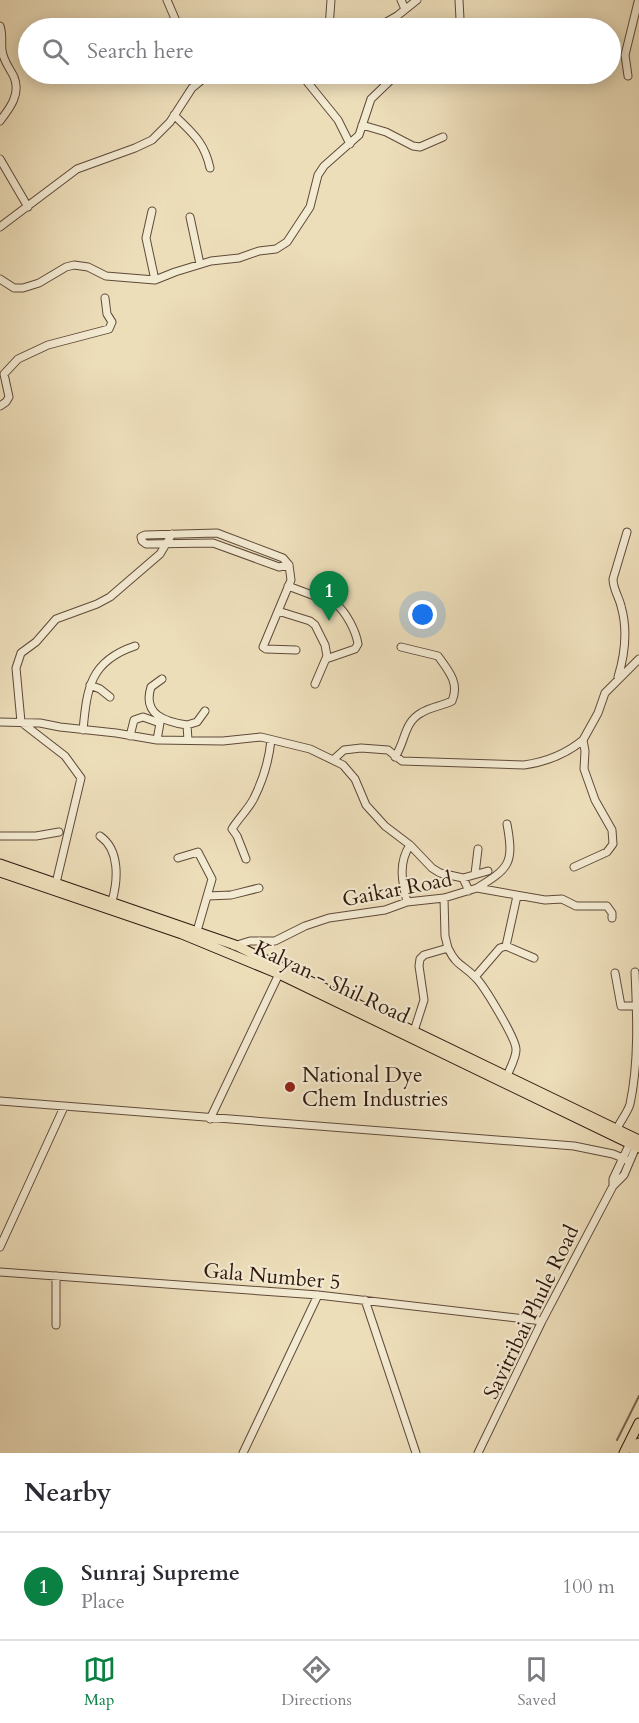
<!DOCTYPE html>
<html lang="en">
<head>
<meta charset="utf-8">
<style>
  :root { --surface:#fff; --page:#f2f2f3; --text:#2b2b33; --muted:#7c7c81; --line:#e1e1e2; --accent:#0b8043 }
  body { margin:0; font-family:Cardo,serif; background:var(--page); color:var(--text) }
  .you { position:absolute; left:423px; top:615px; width:21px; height:21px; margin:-15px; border:4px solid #fff; border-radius:50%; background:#1a73e8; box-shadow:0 0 0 9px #1a73e833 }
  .badge { display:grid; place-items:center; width:39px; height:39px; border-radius:50%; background:var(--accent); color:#fff; font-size:20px; font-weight:700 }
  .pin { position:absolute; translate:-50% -50px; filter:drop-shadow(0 2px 3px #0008) }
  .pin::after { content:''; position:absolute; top:32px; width:21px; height:18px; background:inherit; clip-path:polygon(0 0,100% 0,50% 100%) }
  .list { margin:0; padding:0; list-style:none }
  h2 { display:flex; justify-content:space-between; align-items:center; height:78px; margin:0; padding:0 24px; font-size:26px }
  h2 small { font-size:20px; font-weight:400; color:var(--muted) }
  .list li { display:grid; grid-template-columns:39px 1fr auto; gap:18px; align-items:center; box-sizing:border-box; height:108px; padding:0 24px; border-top:2px solid var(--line) }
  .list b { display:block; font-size:22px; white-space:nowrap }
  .list p { margin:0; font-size:20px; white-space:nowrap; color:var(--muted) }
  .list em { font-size:20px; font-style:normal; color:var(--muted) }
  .icon { flex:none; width:33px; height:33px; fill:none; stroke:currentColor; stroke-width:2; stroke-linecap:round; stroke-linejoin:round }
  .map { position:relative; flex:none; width:639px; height:1453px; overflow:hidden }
  .search { position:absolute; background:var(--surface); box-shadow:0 3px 15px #0003; left:18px; right:18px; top:18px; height:66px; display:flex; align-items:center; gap:15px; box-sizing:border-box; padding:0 21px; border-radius:33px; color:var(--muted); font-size:22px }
  .sheet { height:186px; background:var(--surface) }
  nav { display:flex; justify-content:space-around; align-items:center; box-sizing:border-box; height:84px; border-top:2px solid var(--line); background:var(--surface); font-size:16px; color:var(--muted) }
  nav a { display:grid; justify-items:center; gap:3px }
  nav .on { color:var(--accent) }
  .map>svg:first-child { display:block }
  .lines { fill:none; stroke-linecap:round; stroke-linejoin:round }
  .stream { stroke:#7b6752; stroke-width:2 }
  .minor-casing { stroke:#5f4a39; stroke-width:9 }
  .major-casing { stroke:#30180e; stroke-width:11 }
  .minor { stroke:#f3ead2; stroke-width:7 }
  .major { stroke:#eddeba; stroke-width:9 }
  .poi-dot { fill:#8f2418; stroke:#f3ead2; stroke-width:2 }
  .labels { text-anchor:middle; stroke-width:4.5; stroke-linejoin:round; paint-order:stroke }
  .street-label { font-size:21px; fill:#30180e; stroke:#f3ead2 }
  .poi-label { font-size:21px; fill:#30180e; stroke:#f3ead2; text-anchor:start }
</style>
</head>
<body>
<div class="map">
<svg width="639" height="1453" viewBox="0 0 639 1453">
  <rect width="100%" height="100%" fill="#eddeba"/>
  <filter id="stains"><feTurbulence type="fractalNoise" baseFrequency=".00333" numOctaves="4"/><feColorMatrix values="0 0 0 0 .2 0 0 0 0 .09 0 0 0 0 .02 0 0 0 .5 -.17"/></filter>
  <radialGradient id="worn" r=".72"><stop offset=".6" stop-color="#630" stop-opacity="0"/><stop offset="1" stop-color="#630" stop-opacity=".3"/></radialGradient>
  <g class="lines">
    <path class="stream" d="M617,1440L639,1396"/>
    <g class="minor-casing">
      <path id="minor" d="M167,0L179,28
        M401,0L405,9
        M201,25L202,28
        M0,26C3,35 1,42 2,50C3,61 10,68 14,77C21,94 10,108 0,121
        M289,28L319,27L325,28
        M329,28L331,0
        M376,28L397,16L417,0
        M451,28L460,19L459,0
        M628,76L625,55L638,2
        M304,78L338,120L350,144
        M174,115C192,133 204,141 210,168
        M362,125L386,132L413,146L420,147L443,137
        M0,159L28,207
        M152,211L146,238L155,280
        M190,217L200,264
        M0,227L77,169L135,148L152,140L170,122L192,88L209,74
        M0,279L14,288H23L39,283L66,267L74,265L88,267L106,276L155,280L175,272L211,261L239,258L259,251L276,249L287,242L310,207L318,175L324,166L359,135L371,99L397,74
        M0,406L6,402L9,397L4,374L18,359L48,345L109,329L112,322L107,314L105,298
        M217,533L283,558L289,565L279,567L213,543L146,544L142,541L141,537L145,535Z
        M289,565L291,580L263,647L266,649L296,650
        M288,586L336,604C346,612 356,631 358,644L355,649L326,659
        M278,611L310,621L315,625L325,645L327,656L315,684
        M618,677C625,654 628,630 621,606C619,597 613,589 613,579L627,532
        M162,679L151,687C142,715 166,722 187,725L188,740
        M90,685L100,689L110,697
        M0,722L40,723L60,727L116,733L157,740L223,741L261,737L310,749L343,765L355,779L366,805L385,826L410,845L432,868L440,873L463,878L469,891
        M187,725L197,722L205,711
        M83,730C87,688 90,661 135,646
        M130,736L134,720L143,717L160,723L157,740
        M395,757C405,743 404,722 421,713C430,707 442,706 452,701C460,683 448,670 438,656L401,647
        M334,759L344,750L361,748L388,750L402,761L524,765C546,762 566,754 583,740
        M0,836H36L59,832
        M100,836C120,850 118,880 112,901
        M178,858L198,852L212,879L197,931
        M246,859L237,836L232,829C238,819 250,807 254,798C263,780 269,760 271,740
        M574,867L607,852L613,844L612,830L595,800L584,769L585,751L583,740L598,713L605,693L639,659
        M475,874L478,849
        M463,878L488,871
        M56,883L81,778L65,756L21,722L16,668L21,653L36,642L56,619L97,604L110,597L160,554L172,534
        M477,888C510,868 514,863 507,824
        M208,896L231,895L259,888
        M444,898L445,936L448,948
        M407,902C402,882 398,863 410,845
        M234,946L250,941H275L305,926L329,918L385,910L407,902L444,898L477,888L545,900L562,899L576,906H607L612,913V918
        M506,946L517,896
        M615,973L621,1006H637
        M475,977L500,948L506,946L534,958
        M414,1031L424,1000L419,966L420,959L424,955L448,948C457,967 463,964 476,978C484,986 517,1040 516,1050C516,1058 510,1068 507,1076
        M0,1101L574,1146L613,1154L630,1161
        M210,1119L279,974
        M617,1129C620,1121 628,1112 630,1104C639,1062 637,1015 635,972
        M613,1186L624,1175L638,1142
        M0,1247L64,1107
        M0,1272L318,1295L542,1321
        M56,1276V1325
        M365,1300L416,1453
        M243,1453L318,1295
        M478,1453L542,1321L613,1186V1179L631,1141"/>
    </g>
    <g class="major-casing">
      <path id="major" d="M0,864L235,945L639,1140
        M0,872L182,934L279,974L639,1148
        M624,1453L639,1423
        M634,1453L639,1443"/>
    </g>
    <use href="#minor" class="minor"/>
    <use href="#major" class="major"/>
  </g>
  <circle class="poi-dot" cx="290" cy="1087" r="6"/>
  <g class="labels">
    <g class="street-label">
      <text transform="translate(397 889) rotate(-11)" y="7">Gaikar Road</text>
      <text transform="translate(332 982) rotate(25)" y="7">Kalyan - Shil Road</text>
      <text transform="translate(272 1276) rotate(5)" y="7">Gala Number 5</text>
      <text transform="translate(531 1312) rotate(-64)" y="7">Savitribai Phule Road</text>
    </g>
    <g class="poi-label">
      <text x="302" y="1082">National Dye<tspan x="302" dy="24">Chem Industries</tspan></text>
    </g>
  </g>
  <rect width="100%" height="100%" filter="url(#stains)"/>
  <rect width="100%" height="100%" fill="url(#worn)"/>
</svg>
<div class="you"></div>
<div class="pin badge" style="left:329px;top:621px">1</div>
<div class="search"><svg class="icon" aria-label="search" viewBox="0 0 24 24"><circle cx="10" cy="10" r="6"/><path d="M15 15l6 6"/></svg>Search here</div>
</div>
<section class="sheet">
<h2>Nearby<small></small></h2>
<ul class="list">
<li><span class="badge">1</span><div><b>Sunraj Supreme</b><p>Place</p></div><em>100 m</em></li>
</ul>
</section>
<nav>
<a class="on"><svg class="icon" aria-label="map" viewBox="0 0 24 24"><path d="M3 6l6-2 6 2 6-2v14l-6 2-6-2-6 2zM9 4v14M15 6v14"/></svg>Map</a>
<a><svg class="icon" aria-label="directions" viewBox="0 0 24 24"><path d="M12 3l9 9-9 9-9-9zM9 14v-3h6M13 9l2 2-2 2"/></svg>Directions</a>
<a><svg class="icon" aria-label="saved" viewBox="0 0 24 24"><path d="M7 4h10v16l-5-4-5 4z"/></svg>Saved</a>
</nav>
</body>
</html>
